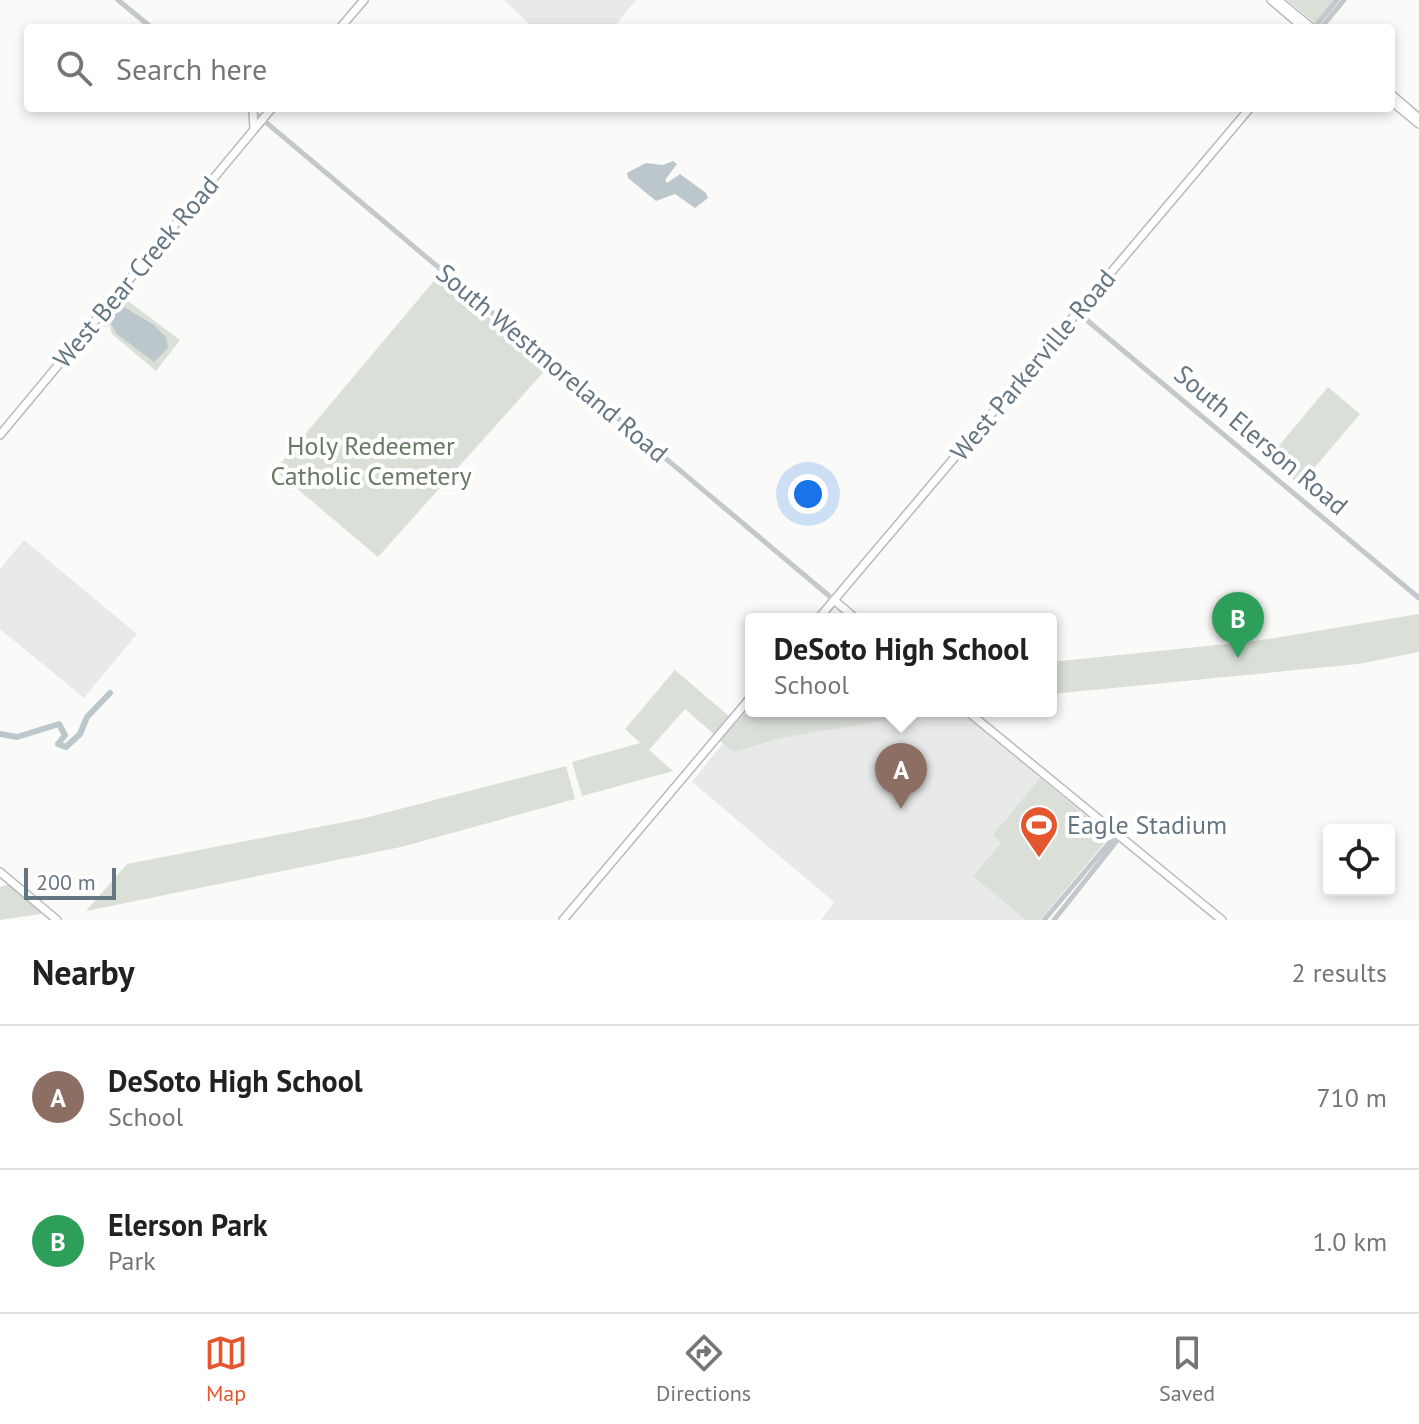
<!DOCTYPE html>
<html lang="en">
<head>
<meta charset="utf-8">
<style>
  :root { --surface:#fff; --page:#f6f6f6; --text:#202124; --muted:#757577; --line:#e0e0e0; --accent:#e4572e }
  body { margin:0; font-family:"PT Sans",sans-serif; background:var(--page); color:var(--text) }
  .controls { position:absolute; right:24px; bottom:24px; display:grid; overflow:hidden; border-radius:8px; box-shadow:0 4px 12px #0003 }
  .controls button { width:72px; height:72px; display:grid; place-items:center; padding:0; border:0; border-bottom:2px solid var(--line); background:var(--surface); color:var(--text); font:40px sans-serif }
  .scale { position:absolute; left:24px; bottom:20px; width:92px; box-sizing:border-box; padding-left:8px; border:4px solid #657683; border-top:0; font-size:22px; line-height:28px; white-space:nowrap; color:#657683; -webkit-text-stroke:6px #fff; paint-order:stroke }
  .you { position:absolute; left:808px; top:494px; width:28px; height:28px; margin:-20px; border:6px solid #fff; border-radius:50%; background:#1a73e8; box-shadow:0 0 0 12px #1a73e833 }
  .badge { display:grid; place-items:center; width:52px; height:52px; border-radius:50%; background:var(--accent); color:#fff; font-size:26px; font-weight:700 }
  .pin { position:absolute; translate:-50% -66px; filter:drop-shadow(0 2px 4px #0008) }
  .pin::after { content:''; position:absolute; top:42px; width:28px; height:24px; background:inherit; clip-path:polygon(0 0,100% 0,50% 100%) }
  .popup { position:absolute; left:745px; top:613px; width:312px; height:104px; box-sizing:border-box; display:grid; place-content:center; border-radius:8px; background:var(--surface); filter:drop-shadow(0 2px 6px #0005); font-size:26px; white-space:nowrap; color:var(--muted) }
  .popup b { font-size:30px; color:var(--text) }
  .popup::after { content:''; position:absolute; left:50%; top:100%; margin-left:-16px; border:16px solid transparent; border-top-color:var(--surface) }
  .list { margin:0; padding:0; list-style:none }
  h2 { display:flex; justify-content:space-between; align-items:center; height:104px; margin:0; padding:0 32px; font-size:34px }
  h2 small { font-size:26px; font-weight:400; color:var(--muted) }
  .list li { display:grid; grid-template-columns:52px 1fr auto; gap:24px; align-items:center; box-sizing:border-box; height:144px; padding:0 32px; border-top:2px solid var(--line) }
  .list b { display:block; font-size:30px; white-space:nowrap }
  .list p { margin:0; font-size:26px; white-space:nowrap; color:var(--muted) }
  .list em { font-size:26px; font-style:normal; color:var(--muted) }
  .icon { flex:none; width:44px; height:44px; fill:none; stroke:currentColor; stroke-width:2; stroke-linecap:round; stroke-linejoin:round }
  .map { position:relative; flex:none; width:1419px; height:920px; overflow:hidden }
  .search { position:absolute; background:var(--surface); box-shadow:0 4px 12px #0003; left:24px; right:24px; top:24px; height:88px; display:flex; align-items:center; gap:20px; box-sizing:border-box; padding:0 28px; border-radius:8px; color:var(--muted); font-size:30px }
  .sheet { height:392px; background:var(--surface) }
  nav { display:flex; justify-content:space-around; align-items:center; box-sizing:border-box; height:112px; border-top:2px solid var(--line); background:var(--surface); font-size:22px; color:var(--muted) }
  nav a { display:grid; justify-items:center; gap:4px }
  nav .on { color:var(--accent) }
  .map>svg:first-child { display:block }
  .built { fill:#e8e9e9 }
  .green { fill:#dadfd7 }
  .water { fill:#bbc7cb }
  .lines { fill:none; stroke-linecap:round; stroke-linejoin:round }
  .river { stroke:#bbc7cb; stroke-width:6 }
  .major-casing { stroke:#b5babe; stroke-width:10 }
  .minor { stroke:#c3c8cc; stroke-width:5 }
  .major { stroke:#fff; stroke-width:7 }
  .labels { text-anchor:middle; stroke-width:8; stroke-linejoin:round; paint-order:stroke }
  .street-label { font-size:26px; fill:#657683; stroke:#fff }
  .park-label { font-size:26px; fill:#687a64; stroke:#fff }
  .poi-label { font-size:26px; fill:#657683; stroke:#fff; text-anchor:start }
</style>
</head>
<body>
<div class="map">
<svg width="1419" height="920" viewBox="0 0 1419 920">
  <rect width="100%" height="100%" fill="#fafaf8"/>
  <path class="built" d="M504,0H636L613,28H533Z
    M24,540L137,634L84,698L0,629V569Z
    M944,711H960L1110,836L1040,920H821L834,902L692,782L723,743L735,752L782,738Z"/>
  <path class="green" d="M1287,0H1336L1316,24Z
    M439,275L548,367L378,557L275,470Z
    M124,298L180,340L156,371L112,334L110,326L102,327Z
    M1328,387L1360,414L1300,485L1268,459Z
    M1419,614V652L1358,664L1051,694V662L1256,641Z
    M675,670L730,717L715,735L685,709L649,750L673,771L582,796L572,762L640,743L625,729Z
    M751,706V711H944L782,738L734,752L720,741Z
    M566,766L575,799L401,847L86,911L127,864L365,818Z
    M1040,778L1110,836L1040,920H1026L973,876L1001,843L993,835Z
    M12,884L47,913L0,920V887Z"/>
  <path class="water" d="M673,161L677,164L665,180L667,183L680,174L706,193L708,198L695,208L675,194L656,201L628,178L627,173L646,163L663,165Z
    M117,303L154,325L166,337L168,348L154,362L117,334L110,322L118,311Z"/>
  <g class="lines">
    <path class="river" d="M0,734L17,737L59,724L65,735L58,744L66,747L80,734L87,717L110,693"/>
    <g class="major-casing">
      <path id="major" d="M1271,0L1304,28
        M1278,0L1312,28
        M340,28L364,0
        M1391,94L1419,118
        M1391,101L1419,124
        M253,112L254,129
        M0,435L272,108
        M834,600L856,619
        M818,619L1250,108
        M967,711L1222,920
        M0,872L57,920
        M563,920L751,697"/>
    </g>
    <path class="minor" d="M118,0L152,28
      M1314,28L1337,0
      M1321,28L1344,0
      M249,108L834,600
      M1077,312L1419,598
      M1044,920L1109,843L1120,838
      M1054,920L1119,838"/>
    <use href="#major" class="major"/>
  </g>
  <defs>
    <g id="stadium-pin" transform="scale(2)"><path d="M0 17L-7.5 6A9.5 9.5 0 1 1 7.5 6Z" fill="#e4572e" stroke="#fff"/><path d="M0-5a6.5 5 0 1 0 0 10a6.5 5 0 1 0 0-10ZM-3.5-1.8h7v3.6h-7Z" fill="#fff"/></g>
  </defs>
  <g fill-rule="evenodd">
    <use href="#stadium-pin" x="1039" y="825"/>
  </g>
  <g class="labels">
    <g class="street-label">
      <text transform="translate(136 272) rotate(-50)" y="9">West Bear Creek Road</text>
      <text transform="translate(552 363) rotate(40)" y="9">South Westmoreland Road</text>
      <text transform="translate(1033 365) rotate(-50)" y="9">West Parkerville Road</text>
      <text transform="translate(1261 440) rotate(40)" y="9">South Elerson Road</text>
    </g>
    <g class="park-label">
      <text x="371" y="455">Holy Redeemer<tspan x="371" dy="30">Catholic Cemetery</tspan></text>
    </g>
    <g class="poi-label">
      <text x="1067" y="834">Eagle Stadium</text>
    </g>
  </g>
</svg>
<div class="controls">
<button><svg class="icon" aria-label="locate" viewBox="0 0 24 24"><circle cx="12" cy="12" r="6"/><path d="M12 2v4M12 18v4M2 12h4M18 12h4"/></svg></button>
</div>
<div class="scale">200 m</div>
<div class="you"></div>
<div class="pin badge" style="left:901px;top:809px;background:#8d6e63">A</div>
<div class="popup"><b>DeSoto High School</b>School</div>
<div class="pin badge" style="left:1238px;top:658px;background:#2e9e5b">B</div>
<div class="search"><svg class="icon" aria-label="search" viewBox="0 0 24 24"><circle cx="10" cy="10" r="6"/><path d="M15 15l6 6"/></svg>Search here</div>
</div>
<section class="sheet">
<h2>Nearby<small>2 results</small></h2>
<ul class="list">
<li><span class="badge" style="background:#8d6e63">A</span><div><b>DeSoto High School</b><p>School</p></div><em>710 m</em></li>
<li><span class="badge" style="background:#2e9e5b">B</span><div><b>Elerson Park</b><p>Park</p></div><em>1.0 km</em></li>
</ul>
</section>
<nav>
<a class="on"><svg class="icon" aria-label="map" viewBox="0 0 24 24"><path d="M3 6l6-2 6 2 6-2v14l-6 2-6-2-6 2zM9 4v14M15 6v14"/></svg>Map</a>
<a><svg class="icon" aria-label="directions" viewBox="0 0 24 24"><path d="M12 3l9 9-9 9-9-9zM9 14v-3h6M13 9l2 2-2 2"/></svg>Directions</a>
<a><svg class="icon" aria-label="saved" viewBox="0 0 24 24"><path d="M7 4h10v16l-5-4-5 4z"/></svg>Saved</a>
</nav>
</body>
</html>
